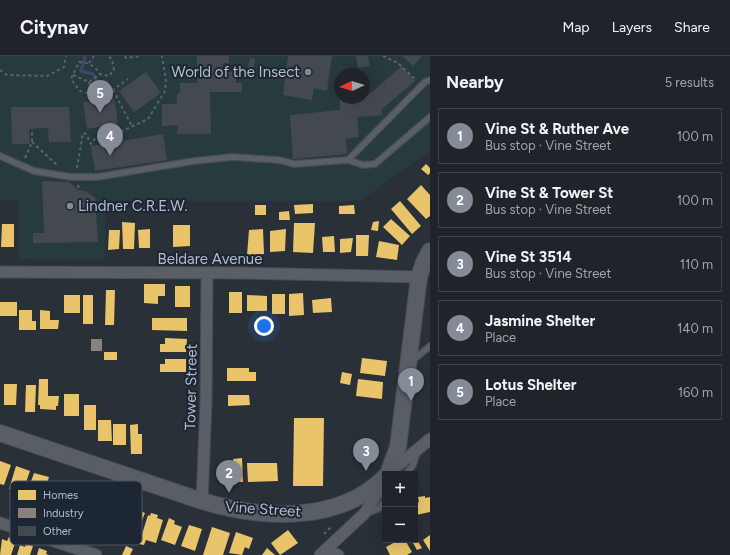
<!DOCTYPE html>
<html lang="en">
<head>
<meta charset="utf-8">
<style>
  :root { --surface:#20242a; --page:#282c32; --text:#f1f3f6; --muted:#a2a4a8; --line:#3d4147; --accent:#848b96 }
  body { margin:0; font-family:Figtree,sans-serif; background:var(--page); color:var(--text) }
  .controls { position:absolute; right:12px; bottom:12px; display:grid; overflow:hidden; border-radius:0px; box-shadow:0 4px 16px #0002 }
  .controls button { width:36px; height:36px; display:grid; place-items:center; padding:0; border:0; border-bottom:1px solid var(--line); background:var(--surface); color:var(--text); font:20px sans-serif }
  .compass { position:absolute; left:334px; top:12px; width:36px; height:36px; border-radius:50%; background:var(--surface); box-shadow:0 4px 16px #0002; rotate:266deg }
  .you { position:absolute; left:264px; top:270px; width:14px; height:14px; margin:-10px; border:3px solid #fff; border-radius:50%; background:#1a73e8; box-shadow:0 0 0 6px #1a73e833 }
  .badge { display:grid; place-items:center; width:26px; height:26px; border-radius:50%; background:var(--accent); color:#fff; font-size:13px; font-weight:700 }
  .pin { position:absolute; translate:-50% -33px; filter:drop-shadow(0 1px 2px #0008) }
  .pin::after { content:''; position:absolute; top:21px; width:14px; height:12px; background:inherit; clip-path:polygon(0 0,100% 0,50% 100%) }
  .list { margin:0; padding:0; list-style:none }
  h2 { display:flex; justify-content:space-between; align-items:center; height:52px; margin:0; padding:0 16px; font-size:17px }
  h2 small { font-size:13px; font-weight:400; color:var(--muted) }
  .list li { display:grid; grid-template-columns:26px 1fr auto; gap:12px; align-items:center; box-sizing:border-box; height:56px; margin:0 8px 8px; padding:0 8px; border:1px solid var(--line); border-radius:0px }
  .list b { display:block; font-size:15px; white-space:nowrap }
  .list p { margin:0; font-size:13px; white-space:nowrap; color:var(--muted) }
  .list em { font-size:13px; font-style:normal; color:var(--muted) }
  .map { position:relative; flex:none; width:430px; height:499px; overflow:hidden }
  header { display:flex; align-items:center; gap:24px; box-sizing:border-box; height:56px; padding:0 20px; background:var(--surface); border-bottom:1px solid var(--line) }
  header strong { font-size:19px }
  nav { display:flex; gap:22px; margin-inline-start:auto; font-size:14px }
  main { display:flex }
  aside { flex:1; background:var(--surface) }
  .map>svg:first-child { display:block }
  .green { fill:#273a3e; fill-rule:evenodd }
  .homes { fill:#e9c46a }
  .industry { fill:#8a817c }
  .lines { fill:none; stroke-linecap:round; stroke-linejoin:round }
  .stream { stroke:#384963; stroke-width:3.5 }
  .building { fill:#444950 }
  .lane-casing { stroke:#484c53; stroke-width:8 }
  .street-casing { stroke:#484c53; stroke-width:13 }
  .secondary-casing { stroke:#484c53; stroke-width:18 }
  .path { stroke:#5d636a; stroke-width:2; stroke-dasharray:3 3; stroke-linecap:butt }
  .lane { stroke:#5a5e66; stroke-width:5.5 }
  .street { stroke:#5a5e66; stroke-width:11 }
  .secondary { stroke:#595d64; stroke-width:16 }
  .poi-dot { fill:#848b96; stroke:#1d2633; stroke-width:1.5 }
  .labels { text-anchor:middle; stroke-width:4; stroke-linejoin:round; paint-order:stroke }
  .poi-label { font-size:15px; fill:#b4bcc9; stroke:#1d2633; text-anchor:end }
  .street-label { font-size:15px; fill:#b4bcc9; stroke:#1d2633 }
  .key { fill:#1d2633; stroke:#4a5360; stroke-width:1 }
  .key-label { font-size:11px; fill:#b4bcc9 }
</style>
</head>
<body>
<header>
<strong>Citynav</strong>
<nav><a>Map</a><a>Layers</a><a>Share</a></nav>
</header>
<main>
<div class="map">
<svg width="430" height="499" viewBox="0 0 430 499">
  <rect width="100%" height="100%" fill="#2a3038"/>
  <path class="green" d="M0,0H430V95L360,145H105V204L19,203V144H0ZM340,18H364V42H340Z"/>
  <path class="homes" d="M426,108L430,112V117L428,119L421,113Z
    M421,129L430,139V160L426,163L407,143Z
    M400,145L421,170L412,178L391,153Z
    M313,148V157L295,158L294,149Z
    M255,149H266V159H255Z
    M354,149L355,158H339V150Z
    M289,155L290,164H279V156Z
    M391,163L410,180L402,189L383,171Z
    M379,165L378,175L371,174L373,166Z
    M122,166L135,167L134,193H123Z
    M294,167H315L313,197L293,196Z
    M2,168H14V191H1Z
    M173,169H190V190L173,191Z
    M150,173V192H139L138,174Z
    M263,173L264,198L247,199L249,174Z
    M286,173L285,195L270,196V175Z
    M109,174H120L119,193L108,194Z
    M356,179H369L368,200H356Z
    M334,180L335,196H323L322,181Z
    M353,182L351,196L340,197V183Z
    M379,185L399,189L397,204L376,201Z
    M144,228H165V240H158V248L144,247Z
    M175,230H190V251H175Z
    M106,234H115L114,269H105Z
    M229,236H242V257H229Z
    M303,237L304,259L289,260V238Z
    M272,238H285V258H272Z
    M64,239H80V257H64Z
    M83,239H93V268H83Z
    M247,239L267,240V255H247Z
    M331,242L332,256L313,257L312,244Z
    M0,246H17V260H0Z
    M19,254H32V265H36V274H19Z
    M40,254L50,255V264H59L58,273H40Z
    M152,262H187V275L152,274Z
    M165,282L187,283L186,296H160V288H165Z
    M104,296H117V304H104Z
    M362,302L387,305L385,320L360,317Z
    M165,303H186V316H160V308H165Z
    M227,312H249V316H256V325H227Z
    M342,316L352,318L350,329L340,327Z
    M39,323H48V340H59L58,350H56V354L40,353V349H38Z
    M358,323L383,326L382,343L356,340Z
    M4,328H17L16,349H4Z
    M26,329H36L35,356H25Z
    M64,338H79V360H64Z
    M228,339H249L250,349L228,350Z
    M84,349H96V374H84Z
    M294,362H324L323,430H293Z
    M98,364H111L112,385H98Z
    M113,368H126V389H113Z
    M138,368V378H142V398H131L130,369Z
    M242,402L243,426H234L233,403Z
    M0,405L11,409L4,429L0,428Z
    M247,407H277L278,425L248,426Z
    M16,410L30,415L24,432L18,430L16,435L9,433Z
    M34,417L49,421L40,450L24,445Z
    M425,440V442L430,441V456L416,459L417,463L415,464V447L419,446L418,441Z
    M129,451L145,457L139,472L124,467Z
    M151,457L158,459L157,462L163,464L156,487L146,484L144,489L139,488L148,459L150,460Z
    M169,462L175,465L174,468L182,471L175,489L161,484Z
    M189,469L202,473L195,495L181,490Z
    M212,471L230,477L223,499H203Z
    M288,474L298,487L280,499L271,487Z
    M236,476L253,482L249,493L245,491L242,499L229,497Z
    M430,479V495L423,484Z
    M9,481L16,484L11,499H0L2,483L7,485Z
    M399,484H405L412,496L407,499H390L386,491Z
    M417,484L422,492L417,494L413,487Z
    M26,488L33,490L30,499H17L20,489L25,491Z
    M126,490L133,493L130,499H122Z
    M39,492L47,495L46,498L49,499H37Z
    M267,492L275,499H262Z"/>
  <path class="industry" d="M91,283H102V295H91Z"/>
  <g class="lines">
    <path class="stream" d="M85,1L81,15L93,18L96,24L100,27L105,25L107,27"/>
  </g>
  <path class="building" d="M197,0H229V7H223V13H236V27H242V36H210L211,78H177L178,69L162,70V48H177V37H180V27H197Z
    M288,0H332L327,35L314,32L312,44L283,39Z
    M356,0H368L370,10L358,12Z
    M402,0H422L413,10Z
    M250,2L255,3L253,13L248,12Z
    M402,10L415,25L381,54L382,59L357,61L359,81L346,83L347,98L293,103L290,59L340,54V42H364V39H368Z
    M146,16L161,37L134,56L119,35Z
    M114,41L118,68L87,73L83,46Z
    M11,51H69L71,86H49L48,72L29,73L30,88H12Z
    M163,78L167,104L95,115L91,90Z
    M42,125L69,126L80,135H86L95,142L98,186L33,187V177H44Z"/>
  <g class="lines">
    <g class="lane-casing">
      <path id="lane" d="M0,100L34,115L71,121H97L194,105L232,101L279,104L294,108L348,104L425,26L430,24
        M348,104L363,109L375,108L430,61
        M412,305L430,290
        M406,418L413,409L417,397
        M367,457L378,453L385,445"/>
    </g>
    <g class="street-casing">
      <path id="street" d="M0,216L243,217L419,221
        M389,417L430,383
        M202,445L206,347L207,218
        M0,467L96,499
        M325,494L338,499
        M320,499L365,457L385,424"/>
    </g>
    <g class="secondary-casing">
      <path id="secondary" d="M0,377L202,445C261,463 338,468 385,421
        M388,418L398,391L419,221L424,206L430,195"/>
    </g>
    <path class="path" d="M125,0L126,2L141,0
      M383,0L398,7L416,24
      M89,7L94,0
      M0,14L7,19L47,20L64,11L66,0
      M73,19L89,26L100,18L109,20L114,14L112,3L108,0
      M89,26L91,33L87,37L80,35L71,23L79,6C89,7 94,9 100,18
      M113,34L132,70
      M107,38L128,23
      M32,86L57,109
      M25,102L32,86V73
      M77,112L83,77L86,78L91,88L97,80L122,75L148,63L165,35L166,25L162,0
      M78,129L80,135
      M324,478L331,471"/>
    <use href="#lane" class="lane"/>
    <use href="#street" class="street"/>
    <use href="#secondary" class="secondary"/>
  </g>
  <g class="poi-dot">
    <circle cx="308" cy="16" r="4"/>
    <circle cx="70" cy="150" r="4"/>
  </g>
  <g class="labels">
    <g class="poi-label">
      <text x="300" y="21">World of the Insect</text>
      <text x="78" y="155" text-anchor="start">Lindner C.R.E.W.</text>
    </g>
    <g class="street-label">
      <text x="210" y="208">Beldare Avenue</text>
      <text transform="translate(191 331) rotate(-89)" y="5">Tower Street</text>
      <text transform="translate(263 453) rotate(4)" y="5">Vine Street</text>
    </g>
  </g>
  <rect x="10" y="425" width="132" height="64" rx="6" class="key"/>
  <rect x="18" y="434" width="18" height="10" fill="#e9c46a"/>
  <rect x="18" y="452" width="18" height="10" fill="#8a817c"/>
  <rect x="18" y="470" width="18" height="10" fill="#444950"/>
  <g class="key-label">
    <text x="43" y="443">Homes</text>
    <text x="43" y="461">Industry</text>
    <text x="43" y="479">Other</text>
  </g>
</svg>
<div class="controls">
<button>+</button>
<button>−</button>
</div>
<svg class="compass" viewBox="-18 -18 36 36"><path d="M0-13l5 13h-10z" fill="#e53935"/><path d="M0 13l5-13h-10z" fill="#a2a4a8"/></svg>
<div class="you"></div>
<div class="pin badge" style="left:411px;top:345px">1</div>
<div class="pin badge" style="left:229px;top:437px">2</div>
<div class="pin badge" style="left:366px;top:415px">3</div>
<div class="pin badge" style="left:110px;top:100px">4</div>
<div class="pin badge" style="left:100px;top:57px">5</div>
</div>
<aside>
<h2>Nearby<small>5 results</small></h2>
<ul class="list">
<li><span class="badge">1</span><div><b>Vine St &amp; Ruther Ave</b><p>Bus stop · Vine Street</p></div><em>100 m</em></li>
<li><span class="badge">2</span><div><b>Vine St &amp; Tower St</b><p>Bus stop · Vine Street</p></div><em>100 m</em></li>
<li><span class="badge">3</span><div><b>Vine St 3514</b><p>Bus stop · Vine Street</p></div><em>110 m</em></li>
<li><span class="badge">4</span><div><b>Jasmine Shelter</b><p>Place</p></div><em>140 m</em></li>
<li><span class="badge">5</span><div><b>Lotus Shelter</b><p>Place</p></div><em>160 m</em></li>
</ul>
</aside>
</main>
</body>
</html>
